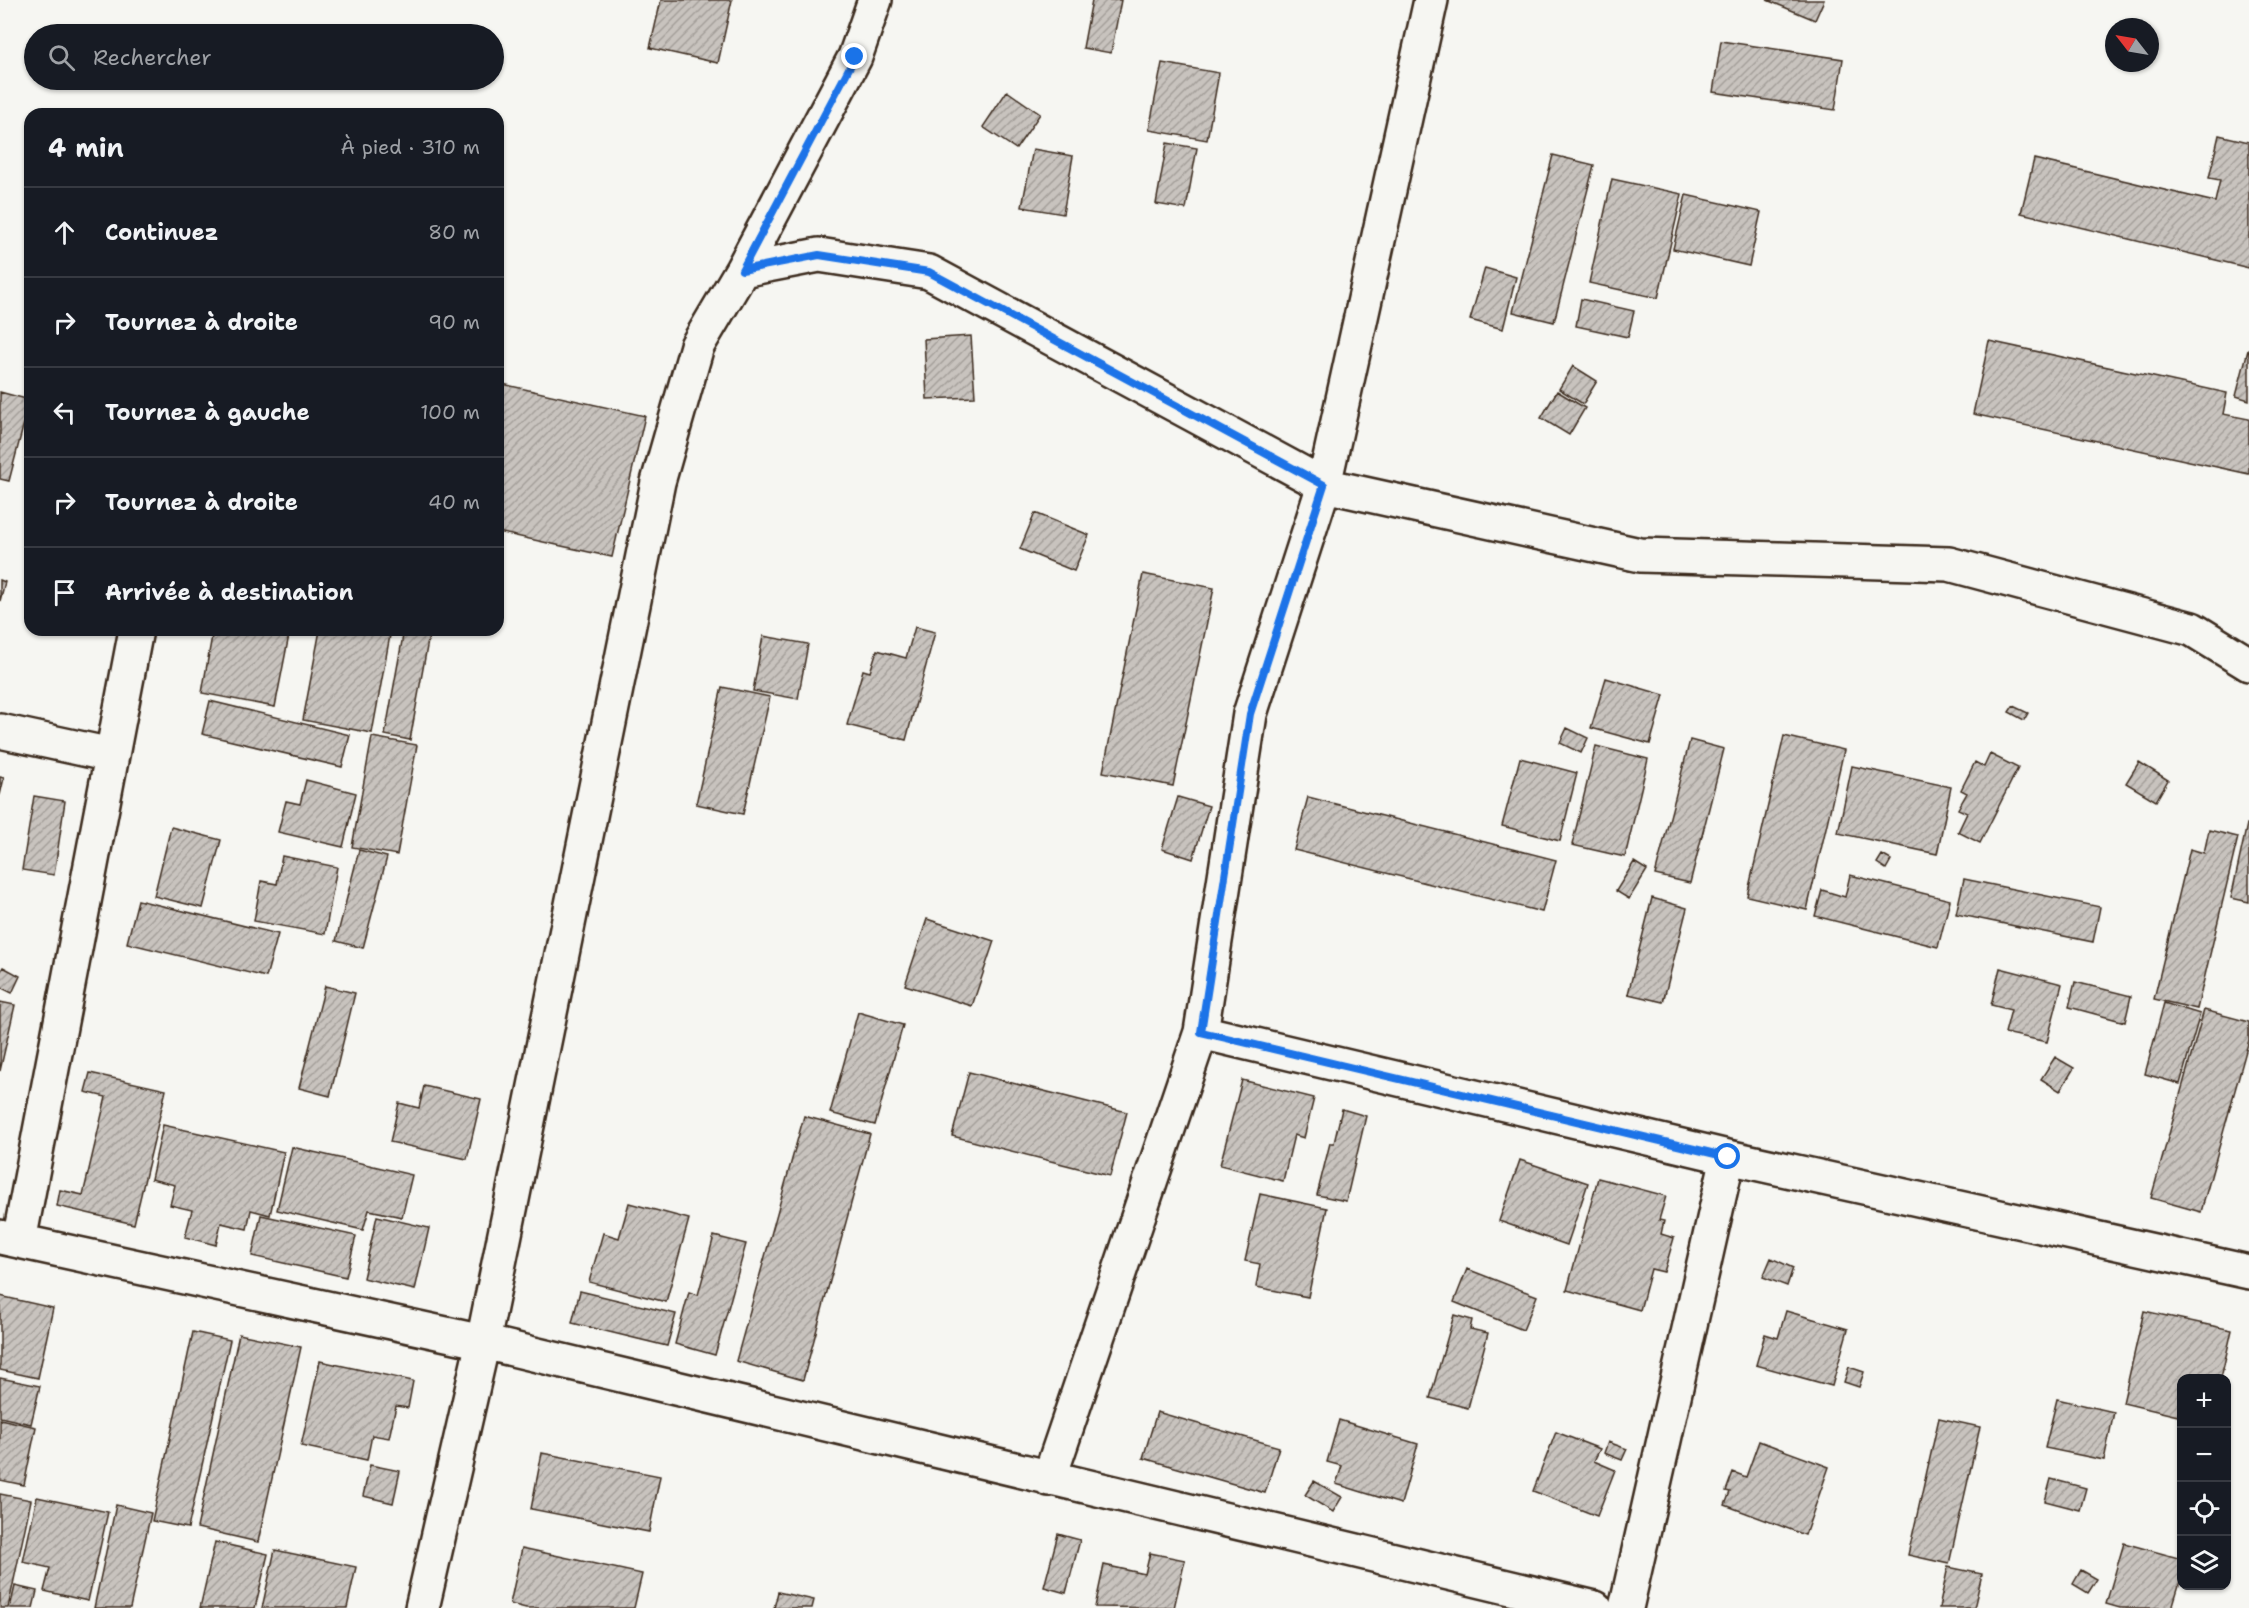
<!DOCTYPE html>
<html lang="fr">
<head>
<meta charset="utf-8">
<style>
  :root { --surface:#171b24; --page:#242831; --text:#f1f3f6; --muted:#9ea1a6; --line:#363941 }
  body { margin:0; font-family:"Shantell Sans",sans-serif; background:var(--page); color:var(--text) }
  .controls { position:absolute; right:18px; bottom:18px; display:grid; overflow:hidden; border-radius:12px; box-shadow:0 2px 4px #0004 }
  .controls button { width:54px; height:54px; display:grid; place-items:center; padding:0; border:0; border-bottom:2px solid var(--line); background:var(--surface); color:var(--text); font:30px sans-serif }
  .compass { position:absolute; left:2105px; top:18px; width:54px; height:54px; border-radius:50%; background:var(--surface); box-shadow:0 2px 4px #0004; rotate:301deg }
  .stop { position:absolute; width:18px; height:18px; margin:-14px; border:4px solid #1a73e8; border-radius:50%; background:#fff }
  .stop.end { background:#1a73e8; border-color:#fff; box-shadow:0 2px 6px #0008 }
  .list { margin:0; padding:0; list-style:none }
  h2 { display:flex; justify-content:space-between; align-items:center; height:78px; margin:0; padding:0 24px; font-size:26px }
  h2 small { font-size:20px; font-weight:400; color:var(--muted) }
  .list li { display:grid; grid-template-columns:39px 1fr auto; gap:18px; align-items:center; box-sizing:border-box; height:90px; padding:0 24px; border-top:2px solid var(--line) }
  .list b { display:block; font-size:22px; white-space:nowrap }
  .list em { font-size:20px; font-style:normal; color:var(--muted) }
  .icon { flex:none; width:33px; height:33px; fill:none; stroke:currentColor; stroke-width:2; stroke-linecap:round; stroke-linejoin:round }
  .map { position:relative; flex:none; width:2249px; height:1608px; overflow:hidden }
  .search { position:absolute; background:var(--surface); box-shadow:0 2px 4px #0004; left:24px; top:24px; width:480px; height:66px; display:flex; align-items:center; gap:15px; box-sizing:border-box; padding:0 21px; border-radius:33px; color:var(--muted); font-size:22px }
  .panel { position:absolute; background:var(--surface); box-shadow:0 2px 4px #0004; left:24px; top:108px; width:480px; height:528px; border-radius:18px }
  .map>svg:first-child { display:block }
  .building { fill:url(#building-hatch); stroke:#3b2a1e; stroke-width:1.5 }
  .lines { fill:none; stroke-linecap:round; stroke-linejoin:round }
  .street-casing { stroke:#3b2a1e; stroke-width:38 }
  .street { stroke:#f6f6f2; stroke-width:33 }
  .route { stroke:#1a73e8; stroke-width:8 }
</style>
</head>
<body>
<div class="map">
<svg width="2249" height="1608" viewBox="0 0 2249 1608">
  <defs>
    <pattern id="building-hatch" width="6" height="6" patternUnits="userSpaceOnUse" patternTransform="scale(1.5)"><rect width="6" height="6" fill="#c8c3be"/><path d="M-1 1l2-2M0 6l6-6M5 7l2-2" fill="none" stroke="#a49f9a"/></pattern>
  </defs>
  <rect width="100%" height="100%" fill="#f6f6f2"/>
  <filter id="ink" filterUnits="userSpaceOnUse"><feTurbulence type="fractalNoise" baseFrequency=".0167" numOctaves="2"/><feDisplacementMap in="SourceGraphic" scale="12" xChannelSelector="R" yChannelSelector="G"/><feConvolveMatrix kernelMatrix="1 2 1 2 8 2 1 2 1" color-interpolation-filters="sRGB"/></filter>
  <g filter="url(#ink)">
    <path class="building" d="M661,0H732L718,63L650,48Z
      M1092,0H1121L1111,53L1083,48Z
      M1767,0H1824L1815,20Z
      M1721,41L1843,59L1835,110L1713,92Z
      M1162,63L1219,73L1207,140L1149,130Z
      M1007,91L1040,114L1016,149L983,127Z
      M2219,135L2249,142V268L2021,213L2034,159L2215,202L2220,180L2209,178Z
      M1167,143L1197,148L1186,209L1156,204Z
      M1033,149L1073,156L1063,214L1022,207Z
      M1553,155L1594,165L1554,322L1513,312Z
      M1612,179L1682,194L1658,298L1589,283Z
      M1686,195L1761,212L1749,266L1673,249Z
      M1485,268L1516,277L1503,329L1470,320Z
      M1581,299L1634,311L1628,337L1576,326Z
      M971,336L975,397L927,399L924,339Z
      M1989,341L2227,393L2223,414L2249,419V474L1973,414Z
      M2248,350H2249V400L2236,396Z
      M1573,366L1597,381L1583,404L1559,389Z
      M498,383L645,416L612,557L498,532Z
      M1557,391L1585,408L1569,435L1541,418Z
      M0,392L30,400L9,481L0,479Z
      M1035,513L1089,535L1074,571L1020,549Z
      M1143,574L1214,588L1173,786L1103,772Z
      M0,580L5,582L0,601Z
      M915,627L935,632L906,740L847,725L863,670L870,672L877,650L906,658Z
      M213,630H290L275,707L202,693Z
      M320,630H391L372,733L303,720Z
      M404,630H430L410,740L385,735Z
      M763,636L808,644L798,699L753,691Z
      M1606,678L1664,695L1650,744L1591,728Z
      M722,687L770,697L743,814L696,804Z
      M210,701L350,735L342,767L202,734Z
      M2013,706L2028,713L2024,720L2009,712Z
      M1567,728L1588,738L1581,753L1560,743Z
      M1784,736L1844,750L1807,910L1747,896Z
      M372,737L417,745L397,855L352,847Z
      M1690,740L1724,749L1690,883L1655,875Z
      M1596,746L1648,759L1625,857L1572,845Z
      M1990,754L2018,768L1980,843L1958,832L1967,813L1958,809L1967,793L1961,790L1975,762L1984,767Z
      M1520,758L1577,773L1560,841L1502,826Z
      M2139,762L2168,780L2156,801L2126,783Z
      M1852,766L1951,787L1937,854L1838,833Z
      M0,777L4,778L0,795Z
      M306,780L356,793L343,847L278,832L286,801L300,804Z
      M34,796L65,801L54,875L22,870Z
      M1178,797L1209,806L1193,859L1162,849Z
      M1308,797L1556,860L1542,912L1294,850Z
      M2247,824L2249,825V902L2231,898Z
      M171,827L221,840L203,908L154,896Z
      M2209,830L2238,837L2197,1009L2154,999L2190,849L2204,853Z
      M359,850L387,857L363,948L336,941Z
      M1882,855L1891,860L1886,869L1877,863Z
      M282,856L337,867L325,934L254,921L261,881L277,884Z
      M1634,862L1647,870L1629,899L1616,891Z
      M1850,875L1950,900L1938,947L1815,916L1822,890L1845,897Z
      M1964,879L2100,907L2093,942L1956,914Z
      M1652,898L1687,908L1663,1002L1628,994Z
      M138,900L278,934L266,977L127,943Z
      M927,919L994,941L972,1006L905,985Z
      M3,967L20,976L12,993L0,987V972Z
      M2000,968L2062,984L2047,1042L2005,1033L2011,1010L1991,1005Z
      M2075,982L2131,996L2125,1022L2069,1007Z
      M325,986L355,993L330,1096L299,1088Z
      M0,1002L15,1005L0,1071Z
      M2164,1003L2200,1014L2180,1084L2145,1074Z
      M2204,1010L2249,1022V1040L2201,1212L2151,1198Z
      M858,1012L903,1025L875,1125L830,1113Z
      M2055,1057L2074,1068L2060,1091L2041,1079Z
      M969,1072L1127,1112L1110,1176L952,1136Z
      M90,1073L166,1090L134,1224L57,1206L60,1190L83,1195L106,1097L85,1092Z
      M1242,1080L1314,1098L1304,1138L1294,1135L1283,1181L1220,1165Z
      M424,1086L481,1099L467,1159L390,1142L399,1103L419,1108Z
      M1342,1109L1366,1116L1346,1201L1317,1195L1330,1143H1334Z
      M804,1116L870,1134L803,1380L736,1361Z
      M163,1125L284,1152L270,1215L251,1210L247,1229L221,1223L216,1245L185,1237L192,1210L170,1205L175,1185L151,1179Z
      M292,1147L412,1175L402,1217L369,1210L363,1230L277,1210Z
      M1520,1160L1588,1183L1567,1245L1499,1221Z
      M1598,1178L1666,1196L1659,1220L1664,1221L1661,1234L1674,1238L1664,1272L1651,1269L1640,1310L1567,1290Z
      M1260,1194L1327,1208L1308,1297L1256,1287L1260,1264L1245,1261Z
      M629,1203L689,1219L666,1302L589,1282L603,1233L619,1238Z
      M261,1215L356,1236L346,1277L252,1256Z
      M377,1216L429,1228L415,1290L363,1278Z
      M714,1236L746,1244L715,1355L675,1344L689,1292L698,1295Z
      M1771,1258L1793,1268L1787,1286L1763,1277Z
      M1467,1269L1537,1296L1523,1330L1454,1302Z
      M580,1291L676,1314L667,1346L572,1323Z
      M0,1296L53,1308L38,1378L0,1370Z
      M1786,1311L1848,1329L1832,1386L1756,1365L1765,1334L1778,1338Z
      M2144,1311L2232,1330L2221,1378H2182V1417L2123,1403Z
      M1454,1315L1472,1320L1470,1329L1488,1333L1468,1408L1430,1398Z
      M193,1332L230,1340L188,1528L152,1521Z
      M239,1334L301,1347L258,1542L197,1528Z
      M320,1361L413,1381L408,1408L396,1406L389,1438L372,1435L367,1460L301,1446Z
      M1849,1367L1864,1372L1859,1387L1844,1382Z
      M0,1378L40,1386L31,1424L0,1417Z
      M2057,1399L2114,1412L2104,1460L2045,1448Z
      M1157,1412L1279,1447L1265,1493L1143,1458Z
      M1939,1418L1980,1427L1949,1564L1908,1555Z
      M0,1419L36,1427L24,1485L0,1480Z
      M1339,1420L1418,1444L1401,1504L1336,1484L1342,1466L1327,1462Z
      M1556,1432L1600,1449L1594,1461L1615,1470L1597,1516L1533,1491Z
      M1759,1441L1829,1467L1805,1535L1725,1505L1730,1492L1726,1491L1733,1472L1746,1477Z
      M1608,1442L1627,1449L1622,1460L1604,1453Z
      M542,1453L660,1476L649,1532L531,1509Z
      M370,1465L400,1471L393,1503L363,1496Z
      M2051,1479L2086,1488L2080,1510L2045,1501Z
      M1314,1481L1342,1497L1333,1512L1305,1495Z
      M0,1494L31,1500L8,1608H0Z
      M37,1497L108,1512L88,1601L44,1591L50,1568L23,1562Z
      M116,1505L151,1513L130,1608H94Z
      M1058,1534L1080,1540L1066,1593L1044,1587Z
      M215,1542L268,1554L255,1608H200Z
      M2124,1543L2182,1559V1575L2172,1608H2120L2106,1604Z
      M522,1548L642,1574L634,1608H526L510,1604Z
      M275,1550L356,1567L347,1608H262Z
      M1150,1553L1185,1560L1174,1608L1095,1607L1104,1565L1145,1574Z
      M1948,1567L1982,1574L1974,1608H1939Z
      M2081,1570L2097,1579L2088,1593L2073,1584Z
      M15,1586L37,1591L33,1608H10Z
      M778,1592L814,1600L812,1608H774Z"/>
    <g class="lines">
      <g class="street-casing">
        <path id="street" d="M742,270L819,255L929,272L1324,485L1640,555L1949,564L2192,629L2249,664
          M0,731L111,755
          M1201,1032L1728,1157L2249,1272
          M0,1237L483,1342L1595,1608
          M19,1241L136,630
          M1049,1479L1201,1032L1250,714L1324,485L1431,0
          M422,1608L483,1342L658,482L697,346L742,270L855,57L875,0
          M1626,1608L1728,1157"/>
      </g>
      <use href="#street" class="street"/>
    </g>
  </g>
  <g class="lines" filter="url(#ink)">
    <path class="route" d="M855,57L742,270L819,255L929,272L1324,485L1250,714L1201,1032L1728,1157"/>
  </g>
</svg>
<div class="controls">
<button>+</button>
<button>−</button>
<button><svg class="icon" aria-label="locate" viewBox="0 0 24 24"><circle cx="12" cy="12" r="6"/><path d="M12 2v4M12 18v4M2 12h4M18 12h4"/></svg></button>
<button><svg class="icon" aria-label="layers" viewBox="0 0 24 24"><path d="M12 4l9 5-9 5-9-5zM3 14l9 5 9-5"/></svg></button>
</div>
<svg class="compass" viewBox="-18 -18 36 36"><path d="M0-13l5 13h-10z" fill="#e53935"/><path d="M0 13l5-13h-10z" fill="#9ea1a6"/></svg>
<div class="stop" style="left:1728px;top:1157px"></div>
<div class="stop end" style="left:855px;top:57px"></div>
<div class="search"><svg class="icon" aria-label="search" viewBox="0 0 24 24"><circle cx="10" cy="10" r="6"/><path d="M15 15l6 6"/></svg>Rechercher</div>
<section class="panel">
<h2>4 min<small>À pied · 310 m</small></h2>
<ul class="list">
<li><svg class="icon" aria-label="ahead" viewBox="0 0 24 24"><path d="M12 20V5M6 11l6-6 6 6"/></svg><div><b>Continuez</b></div><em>80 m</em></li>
<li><svg class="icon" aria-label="right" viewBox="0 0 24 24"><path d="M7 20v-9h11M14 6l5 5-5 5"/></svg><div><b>Tournez à droite</b></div><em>90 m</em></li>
<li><svg class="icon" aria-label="left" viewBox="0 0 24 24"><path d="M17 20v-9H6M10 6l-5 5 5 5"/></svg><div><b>Tournez à gauche</b></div><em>100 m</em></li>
<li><svg class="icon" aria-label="right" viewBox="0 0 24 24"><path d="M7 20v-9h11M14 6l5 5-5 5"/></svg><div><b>Tournez à droite</b></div><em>40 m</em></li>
<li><svg class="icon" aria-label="arrive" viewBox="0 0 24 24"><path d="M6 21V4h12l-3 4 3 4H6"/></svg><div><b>Arrivée à destination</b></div></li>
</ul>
</section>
</div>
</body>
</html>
